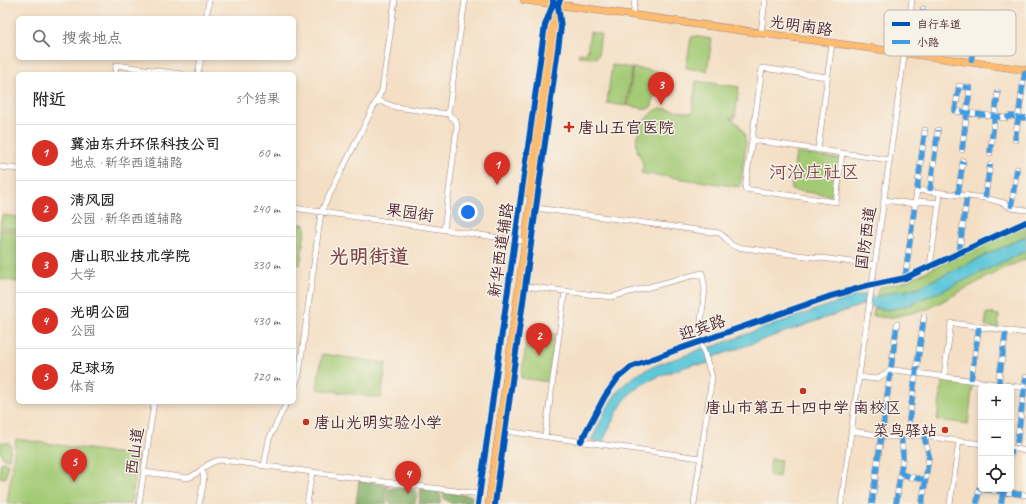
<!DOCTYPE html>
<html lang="zh">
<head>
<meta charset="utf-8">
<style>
  :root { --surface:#fff; --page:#f2f2f2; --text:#202124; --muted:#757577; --line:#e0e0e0; --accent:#d93025 }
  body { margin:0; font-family:Caveat,"LXGW WenKai TC",sans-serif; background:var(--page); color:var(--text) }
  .controls { position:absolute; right:12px; bottom:12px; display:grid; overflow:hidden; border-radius:6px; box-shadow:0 2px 6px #0003 }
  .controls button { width:36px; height:36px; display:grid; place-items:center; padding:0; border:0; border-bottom:1px solid var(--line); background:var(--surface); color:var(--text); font:20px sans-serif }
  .you { position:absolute; left:468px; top:212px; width:14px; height:14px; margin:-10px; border:3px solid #fff; border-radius:50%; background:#1a73e8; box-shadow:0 0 0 6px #1a73e833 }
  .badge { display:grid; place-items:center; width:26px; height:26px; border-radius:50%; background:var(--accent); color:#fff; font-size:13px; font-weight:700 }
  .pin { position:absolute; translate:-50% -33px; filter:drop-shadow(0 1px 2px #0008) }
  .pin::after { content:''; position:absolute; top:21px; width:14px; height:12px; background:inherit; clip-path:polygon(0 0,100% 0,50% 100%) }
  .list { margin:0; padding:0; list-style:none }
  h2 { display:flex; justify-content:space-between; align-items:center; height:52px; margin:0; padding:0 16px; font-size:17px }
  h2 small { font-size:13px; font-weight:400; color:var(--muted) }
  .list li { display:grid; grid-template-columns:26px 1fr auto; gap:12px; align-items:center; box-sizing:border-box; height:56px; padding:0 16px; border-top:1px solid var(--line) }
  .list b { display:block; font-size:15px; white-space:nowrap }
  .list p { margin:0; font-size:13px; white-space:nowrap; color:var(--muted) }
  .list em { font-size:13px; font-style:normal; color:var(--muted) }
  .icon { flex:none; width:22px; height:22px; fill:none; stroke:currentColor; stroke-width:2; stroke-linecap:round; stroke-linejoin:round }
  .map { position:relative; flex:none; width:1026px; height:504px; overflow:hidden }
  .search { position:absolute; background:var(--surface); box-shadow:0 2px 6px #0003; left:16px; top:16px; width:280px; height:44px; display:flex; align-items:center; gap:10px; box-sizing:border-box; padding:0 14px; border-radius:6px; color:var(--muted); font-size:15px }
  .panel { position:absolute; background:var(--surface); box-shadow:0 2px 6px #0003; left:16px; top:72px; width:280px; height:332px; border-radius:6px }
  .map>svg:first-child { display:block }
  .green { fill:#a3ca75; stroke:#767450 }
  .forest { fill:#82ae66; stroke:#666648 }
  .water { fill:#5ec8d8; stroke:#547482 }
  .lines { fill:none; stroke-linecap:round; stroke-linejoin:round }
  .minor-casing { stroke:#9f7f78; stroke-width:6 }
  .major-casing { stroke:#9f7f78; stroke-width:8 }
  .minor { stroke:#fff; stroke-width:5 }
  .major { stroke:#fdbc70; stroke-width:7 }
  .quiet { stroke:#409be1; stroke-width:5; stroke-dasharray:10 5; stroke-linecap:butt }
  .cycleway-casing { stroke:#f7f3e8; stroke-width:8 }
  .cycleway { stroke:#0057b8; stroke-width:6 }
  .poi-dot { fill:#c8321e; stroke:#f7f3e8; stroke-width:1.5 }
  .labels { text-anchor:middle; stroke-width:3; stroke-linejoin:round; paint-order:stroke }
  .street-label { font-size:16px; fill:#4a1f2b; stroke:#f7f3e8 }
  .poi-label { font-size:16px; fill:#4a1f2b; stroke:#f7f3e8; text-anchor:start }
  .quarter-label { font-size:18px; fill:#804748; stroke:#f7f3e8 }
  .district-label { font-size:20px; font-weight:bold; fill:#804748; stroke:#f7f3e8 }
  .key { fill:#f7f3e8; stroke:#c3b3af; stroke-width:1 }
  .key-label { font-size:11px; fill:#4a1f2b }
</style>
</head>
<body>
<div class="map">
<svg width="1026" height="504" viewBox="0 0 1026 504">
  <rect width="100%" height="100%" fill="#f7f3e8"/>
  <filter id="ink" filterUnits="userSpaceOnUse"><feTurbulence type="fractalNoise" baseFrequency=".025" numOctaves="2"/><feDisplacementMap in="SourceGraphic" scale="8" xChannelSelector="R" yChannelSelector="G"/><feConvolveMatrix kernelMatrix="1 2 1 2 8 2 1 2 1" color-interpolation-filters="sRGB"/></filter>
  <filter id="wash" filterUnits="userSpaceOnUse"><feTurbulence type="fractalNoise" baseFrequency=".012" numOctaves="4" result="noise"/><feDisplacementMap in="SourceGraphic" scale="16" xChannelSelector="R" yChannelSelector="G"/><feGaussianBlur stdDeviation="0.9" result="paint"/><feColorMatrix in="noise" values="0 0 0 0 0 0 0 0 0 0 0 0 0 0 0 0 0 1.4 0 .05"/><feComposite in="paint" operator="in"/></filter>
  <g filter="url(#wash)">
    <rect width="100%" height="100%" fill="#f4dfc5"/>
    <path class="green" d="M590,32L601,34L598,56L596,58L578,56L579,53L587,54Z
      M693,36L712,39L707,71L686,68L691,38Z
      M612,65L632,68L626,106L607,103Z
      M633,68L657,71L652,106L648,109L629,106L628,105Z
      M696,81L739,87L735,118H730C741,124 745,132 746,144L740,187L641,173C642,171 643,167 643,164C642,159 638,155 637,149C634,132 644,116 660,108L692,113Z
      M796,153L840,159L835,196L791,190Z
      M2,215L18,217V230L0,227Z
      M294,223L306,225L300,265L294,264Z
      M1026,226V236L932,281L919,287L901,292L900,290L876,297L879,287L899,283L910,279L1005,234Z
      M0,229L18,232V282L0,279Z
      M1026,251V259L1002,269L928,309L889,318L873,316L874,308L889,310L920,300Z
      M987,313L999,315L998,328L985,326Z
      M528,330L556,334L549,382L521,378Z
      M322,354L386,363L381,398L317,389Z
      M943,379L973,383L968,424L937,420Z
      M16,439L138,456L131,504H7Z
      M0,442L9,443L11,445L9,459L3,458L0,451Z
      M771,459L781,460L779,477L769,475Z
      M2,462L8,463L6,476L5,478L0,477V466Z"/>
    <path class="forest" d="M359,481L389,485L385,495L387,504H356Z
      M393,487L417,491L415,504H391L387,497L389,490Z
      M421,489L439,491L441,498L440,504H419Z
      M443,492L472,496L471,504L462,502L452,504L444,499Z"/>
    <path class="water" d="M1026,236V251L942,291L913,302V304L889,310L862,305L711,358L709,363L700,365L694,364C672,372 645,378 628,396C617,409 610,427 602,443L591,441C599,425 606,407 617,393C634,369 667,362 692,353C700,347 707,349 715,346C761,328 807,313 853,297L863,295L876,297L900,290L901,292L919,287Z"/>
  </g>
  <g filter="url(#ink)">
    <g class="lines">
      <g class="minor-casing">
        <path id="minor" d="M923,9L919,38L922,41L973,49
          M633,15L635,0
          M206,18L209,0
          M761,33L765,0
          M944,45L948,14
          M971,62L978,16
          M115,74L116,65L181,74
          M198,74L201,58
          M827,77L762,68L745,189L836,202L842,153
          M377,100L395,107L448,114L456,121L457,127L444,230
          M448,114L465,0
          M752,140L890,160
          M1015,140L1025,70
          M818,150L832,43
          M962,150L970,88L959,86L955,111L1005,118L1012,116L1026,118
          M990,153L998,92
          M0,167L18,169
          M917,190L925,130
          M930,191L938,130
          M958,194L963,161
          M985,198L990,165
          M884,200L915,204L917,190L985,198L1004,203L1011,208L1026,210
          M294,208L522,241
          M536,208L719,233C726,236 728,245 736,247L875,265
          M1011,208L1017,169
          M959,253L967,195
          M930,266L939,203
          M905,278L915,204L919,201L939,203L940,192
          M525,286L611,297L702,273L705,289L699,337L712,377L694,504
          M944,376L951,323L1026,333
          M859,377L876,379L890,371L895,370L1026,388
          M971,380L979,327
          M998,386L1006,331
          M294,388L299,375L321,212L382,90L395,0
          M909,421L924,317
          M883,427L897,324
          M505,431L700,458
          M852,431L890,437L917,435L981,444
          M545,436L565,291
          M581,441L605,396L618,378L631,367L676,350L828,297L867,286L905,278L1026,222
          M1017,443L1026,377
          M1011,448L1026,451
          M1011,455L1012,449
          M264,466L269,439L287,402
          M144,472L188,478C200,474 207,461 221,460L312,472L307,504
          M312,472L358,478
          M900,473L910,477L926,480
          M362,479L480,494
          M982,489L1026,495
          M139,504L154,402
          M199,504C201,494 206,479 202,469
          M478,504L545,25L550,11
          M495,504L561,27L559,14
          M841,504L912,0
          M872,504L881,436
          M896,504L903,455L901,436
          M922,504L929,456L924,436
          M950,504L959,441
          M977,504L979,489H981
          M1001,504L1003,492"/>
      </g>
      <g class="major-casing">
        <path id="major" d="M524,0L1026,70
          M528,193L554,0
          M489,504L559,0"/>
      </g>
      <use href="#minor" class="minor"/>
      <use href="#major" class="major"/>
      <path class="quiet" d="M923,9L919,38L922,41L973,49
        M944,45L948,14
        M971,62L978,16
        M1015,140L1025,70
        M962,150L970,88L959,86L955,111L1005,118L1012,116L1026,118
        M990,153L998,92
        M917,190L925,130
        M930,191L938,130
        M958,194L963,161
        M985,198L990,165
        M1011,208L1017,169
        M959,253L967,195
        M905,278L915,204
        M971,380L979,327
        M998,387L1006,331
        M909,421L924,317
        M883,427L897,324
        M1017,443L1026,377
        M1011,455L1012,449
        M900,473L910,477L926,480
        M982,489L1026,495
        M872,504L881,436
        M896,504L903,455L901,436
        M922,504L929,456L924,436
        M977,504L979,489H981
        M1001,504L1003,492"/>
      <g class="cycleway-casing">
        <path id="cycleway" d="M581,441L605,396L618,378L631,367L676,350L828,297L867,286L905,278L1026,222
          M478,504L545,25L553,4V0
          M495,504L561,27L558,5L560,0"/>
      </g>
      <use href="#cycleway" class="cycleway"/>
    </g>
  </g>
  <g class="poi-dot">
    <path d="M567 121h4v4h4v4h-4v4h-4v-4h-4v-4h4z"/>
    <circle cx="803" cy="391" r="4"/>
    <circle cx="306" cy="422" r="4"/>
    <circle cx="945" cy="430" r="4"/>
  </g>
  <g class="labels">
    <g class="street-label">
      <text transform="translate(801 25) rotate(8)" y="6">光明南路</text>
      <text transform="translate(410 212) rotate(8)" y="6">果园街</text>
      <text transform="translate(865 238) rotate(-82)" y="6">国防西道</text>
      <text transform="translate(500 250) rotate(-82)" y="6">新华西道辅路</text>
      <text transform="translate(702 327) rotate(-19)" y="6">迎宾路</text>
      <text transform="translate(134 451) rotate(-82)" y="6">西山道</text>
    </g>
    <g class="poi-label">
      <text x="578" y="133">唐山五官医院</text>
      <text x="803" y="413" text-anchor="middle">唐山市第五十四中学 南校区</text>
      <text x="314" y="428">唐山光明实验小学</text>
      <text x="937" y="436" text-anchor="end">菜鸟驿站</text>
    </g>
    <g class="quarter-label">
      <text x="814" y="178">河沿庄社区</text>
    </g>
    <g class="district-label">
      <text x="369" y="263">光明街道</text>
    </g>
  </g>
  <rect x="884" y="10" width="132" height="46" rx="6" class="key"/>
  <rect x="892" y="22" width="18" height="4" fill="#0057b8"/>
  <rect x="892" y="40" width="18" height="4" fill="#409be1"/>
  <g class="key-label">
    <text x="917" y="28">自行车道</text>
    <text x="917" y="46">小路</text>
  </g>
</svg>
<div class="controls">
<button>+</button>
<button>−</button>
<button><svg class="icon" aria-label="locate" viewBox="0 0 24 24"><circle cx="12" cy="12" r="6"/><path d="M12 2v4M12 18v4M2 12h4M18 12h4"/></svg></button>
</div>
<div class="you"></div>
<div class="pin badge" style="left:497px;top:185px">1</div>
<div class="pin badge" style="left:539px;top:356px">2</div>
<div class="pin badge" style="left:661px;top:105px">3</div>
<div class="pin badge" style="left:408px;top:494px">4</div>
<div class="pin badge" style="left:74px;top:482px">5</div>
<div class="search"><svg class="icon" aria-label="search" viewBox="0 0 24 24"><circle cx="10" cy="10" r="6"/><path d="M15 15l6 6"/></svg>搜索地点</div>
<section class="panel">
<h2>附近<small>5个结果</small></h2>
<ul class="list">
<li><span class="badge">1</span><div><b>冀油东升环保科技公司</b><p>地点 · 新华西道辅路</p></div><em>60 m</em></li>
<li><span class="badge">2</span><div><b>清风园</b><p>公园 · 新华西道辅路</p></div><em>240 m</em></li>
<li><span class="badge">3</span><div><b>唐山职业技术学院</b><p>大学</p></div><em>330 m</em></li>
<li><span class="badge">4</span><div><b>光明公园</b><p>公园</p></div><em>430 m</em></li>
<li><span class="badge">5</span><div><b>足球场</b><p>体育</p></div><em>720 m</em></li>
</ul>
</section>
</div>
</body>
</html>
